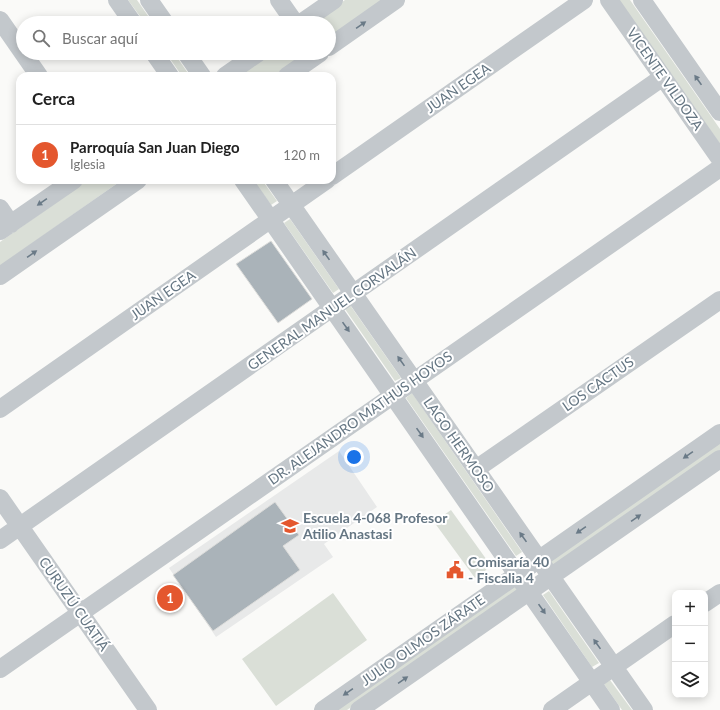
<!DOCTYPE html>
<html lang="es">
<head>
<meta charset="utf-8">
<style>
  :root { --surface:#fff; --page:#f6f6f6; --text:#222; --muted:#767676; --line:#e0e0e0; --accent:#e4572e }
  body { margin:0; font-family:Lato,sans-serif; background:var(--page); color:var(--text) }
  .controls { position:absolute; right:12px; bottom:12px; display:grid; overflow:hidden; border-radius:8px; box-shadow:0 2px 10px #0003 }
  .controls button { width:36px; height:36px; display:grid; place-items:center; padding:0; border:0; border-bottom:1px solid var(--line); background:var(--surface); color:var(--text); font:20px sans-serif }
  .you { position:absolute; left:354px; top:457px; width:14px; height:14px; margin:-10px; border:3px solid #fff; border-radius:50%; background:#1a73e8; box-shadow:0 0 0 6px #1a73e833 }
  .badge { display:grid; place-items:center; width:26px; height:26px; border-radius:50%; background:var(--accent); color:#fff; font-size:13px; font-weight:700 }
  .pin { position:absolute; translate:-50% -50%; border:2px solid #fff; box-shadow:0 1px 4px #0006 }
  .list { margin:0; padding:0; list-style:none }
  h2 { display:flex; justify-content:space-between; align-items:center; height:52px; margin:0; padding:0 16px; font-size:17px }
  h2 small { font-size:13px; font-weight:400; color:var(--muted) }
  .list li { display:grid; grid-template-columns:26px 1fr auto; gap:12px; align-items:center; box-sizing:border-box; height:60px; padding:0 16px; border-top:1px solid var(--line) }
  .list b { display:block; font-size:15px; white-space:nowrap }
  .list p { margin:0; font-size:13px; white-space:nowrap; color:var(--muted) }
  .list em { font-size:13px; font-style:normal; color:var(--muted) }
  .icon { flex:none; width:22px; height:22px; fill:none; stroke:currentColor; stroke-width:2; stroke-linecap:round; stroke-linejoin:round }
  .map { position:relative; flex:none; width:720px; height:710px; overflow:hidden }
  .search { position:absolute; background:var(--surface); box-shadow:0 2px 10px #0003; left:16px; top:16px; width:320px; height:44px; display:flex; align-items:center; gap:10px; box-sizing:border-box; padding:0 14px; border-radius:22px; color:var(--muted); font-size:15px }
  .panel { position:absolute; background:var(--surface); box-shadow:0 2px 10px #0003; left:16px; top:72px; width:320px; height:112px; border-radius:12px }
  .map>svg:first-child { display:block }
  .built { fill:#e8e9e9 }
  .green { fill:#dadfd7 }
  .building { fill:#aab3b9; stroke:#dcdcda }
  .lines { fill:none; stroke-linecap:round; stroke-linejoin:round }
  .minor { stroke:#c3c8cc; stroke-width:18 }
  .oneway { fill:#6a7a87 }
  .labels { text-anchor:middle; stroke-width:4; stroke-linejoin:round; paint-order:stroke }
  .street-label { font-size:14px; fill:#657683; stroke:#fff }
  .poi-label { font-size:14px; font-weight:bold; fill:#657683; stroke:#fff; text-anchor:start }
</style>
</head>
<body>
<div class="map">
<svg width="720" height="710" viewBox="0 0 720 710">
  <rect width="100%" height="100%" fill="#fafaf8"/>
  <path class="built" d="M339,451L377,507L324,544L333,557L216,637L169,568Z"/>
  <path class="green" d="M128,0H137L153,23H145Z
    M345,0H382L329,37V23H312Z
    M619,0H630L720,129V144Z
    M166,53H174L190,76H182Z
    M269,53H306L273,76H236Z
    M88,180H122L0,266V242Z
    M253,180H262L277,201L271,205Z
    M290,219L339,289L333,293L284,223Z
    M350,305L401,378L395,381L345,309Z
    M412,393L522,552L516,556L406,398Z
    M720,440V450L555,565L550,564L551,559Z
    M451,510L489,563L486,570L475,578L434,522Z
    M513,586L518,588L516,592L347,710H334Z
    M549,591L599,663L592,667L543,595Z
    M333,593L367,640L276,706L242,659Z
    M610,680L632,710H622L604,684Z"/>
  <path class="building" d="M271,241L312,299L278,323L236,264Z
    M275,502L299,535L283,546L300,570L213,631L173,575Z"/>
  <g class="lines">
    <path class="minor" d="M117,0L133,23
      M149,0L165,23
      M279,0L295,23
      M609,0L720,159
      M642,0L720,112
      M0,20L23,53
      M301,23L334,0
      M329,47L396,0
      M23,53L39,76
      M154,53L170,76
      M186,53L202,76
      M225,76L258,53
      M287,76L320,53
      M332,176L584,0
      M243,180L611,710
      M274,180L644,710
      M0,208L11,224
      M0,231L74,180
      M0,276L138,180
      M0,409L327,180
      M476,469L720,300
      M0,498L148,710
      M0,540L663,77
      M705,603L720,593
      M0,669L720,168
      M323,710L720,433
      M359,710L720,459
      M552,710L675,624"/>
  </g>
  <defs><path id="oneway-solid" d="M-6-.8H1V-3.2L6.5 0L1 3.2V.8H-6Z"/></defs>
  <g class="oneway">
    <use href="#oneway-solid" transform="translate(361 25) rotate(-35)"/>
    <use href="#oneway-solid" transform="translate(698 80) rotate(-125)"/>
    <use href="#oneway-solid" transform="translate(42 202) rotate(145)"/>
    <use href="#oneway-solid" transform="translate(32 254) rotate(-35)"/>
    <use href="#oneway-solid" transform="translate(326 255) rotate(-125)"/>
    <use href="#oneway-solid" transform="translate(346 327) rotate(55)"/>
    <use href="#oneway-solid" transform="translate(401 361) rotate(-125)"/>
    <use href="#oneway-solid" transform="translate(420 433) rotate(55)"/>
    <use href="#oneway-solid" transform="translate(688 455) rotate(145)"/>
    <use href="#oneway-solid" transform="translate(636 518) rotate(-35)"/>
    <use href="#oneway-solid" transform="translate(581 530) rotate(145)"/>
    <use href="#oneway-solid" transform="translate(523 537) rotate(-125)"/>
    <use href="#oneway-solid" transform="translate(542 609) rotate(55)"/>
    <use href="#oneway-solid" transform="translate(597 644) rotate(-125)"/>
    <use href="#oneway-solid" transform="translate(403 680) rotate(-35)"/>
    <use href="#oneway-solid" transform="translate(348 692) rotate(145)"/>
  </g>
  <defs>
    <g id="school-bare" transform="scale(1.38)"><path d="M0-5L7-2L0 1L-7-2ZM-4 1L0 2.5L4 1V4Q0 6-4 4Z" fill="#e4572e" stroke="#fff" stroke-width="2.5" paint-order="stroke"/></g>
    <g id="civic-bare" transform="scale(1.38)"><path d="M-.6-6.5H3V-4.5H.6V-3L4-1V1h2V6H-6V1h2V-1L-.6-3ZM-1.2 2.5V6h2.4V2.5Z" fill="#e4572e" stroke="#fff" stroke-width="2.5" paint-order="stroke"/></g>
  </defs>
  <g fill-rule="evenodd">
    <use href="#school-bare" x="290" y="526"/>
    <use href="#civic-bare" x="455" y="570"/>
  </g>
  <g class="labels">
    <g class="street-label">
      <text transform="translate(665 79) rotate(55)" y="5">VICENTE VILDOZA</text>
      <text transform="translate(458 88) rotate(-35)" y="5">JUAN EGEA</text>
      <text transform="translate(163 295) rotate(-35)" y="5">JUAN EGEA</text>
      <text transform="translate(332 309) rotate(-35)" y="5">GENERAL MANUEL CORVALÁN</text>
      <text transform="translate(598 384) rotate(-35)" y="5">LOS CACTUS</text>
      <text transform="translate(360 418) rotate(-35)" y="5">DR. ALEJANDRO MATHUS HOYOS</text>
      <text transform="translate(459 445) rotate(55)" y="5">LAGO HERMOSO</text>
      <text transform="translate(74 604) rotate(55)" y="5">CURUZÚ CUATIÁ</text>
      <text transform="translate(423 640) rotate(-35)" y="5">JULIO OLMOS ZÁRATE</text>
    </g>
    <g class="poi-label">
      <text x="303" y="523">Escuela 4-068 Profesor<tspan x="303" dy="16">Atilio Anastasi</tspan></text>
      <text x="468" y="567">Comisaría 40<tspan x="468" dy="16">- Fiscalia 4</tspan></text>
    </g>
  </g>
</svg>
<div class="controls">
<button>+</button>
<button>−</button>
<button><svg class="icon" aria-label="layers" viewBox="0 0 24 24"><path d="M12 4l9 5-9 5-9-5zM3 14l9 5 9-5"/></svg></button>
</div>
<div class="you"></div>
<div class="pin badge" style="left:170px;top:598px">1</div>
<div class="search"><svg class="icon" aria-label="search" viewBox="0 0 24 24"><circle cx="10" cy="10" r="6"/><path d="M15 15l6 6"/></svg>Buscar aquí</div>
<section class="panel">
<h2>Cerca<small></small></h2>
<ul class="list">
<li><span class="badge">1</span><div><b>Parroquía San Juan Diego</b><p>Iglesia</p></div><em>120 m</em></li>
</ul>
</section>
</div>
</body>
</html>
